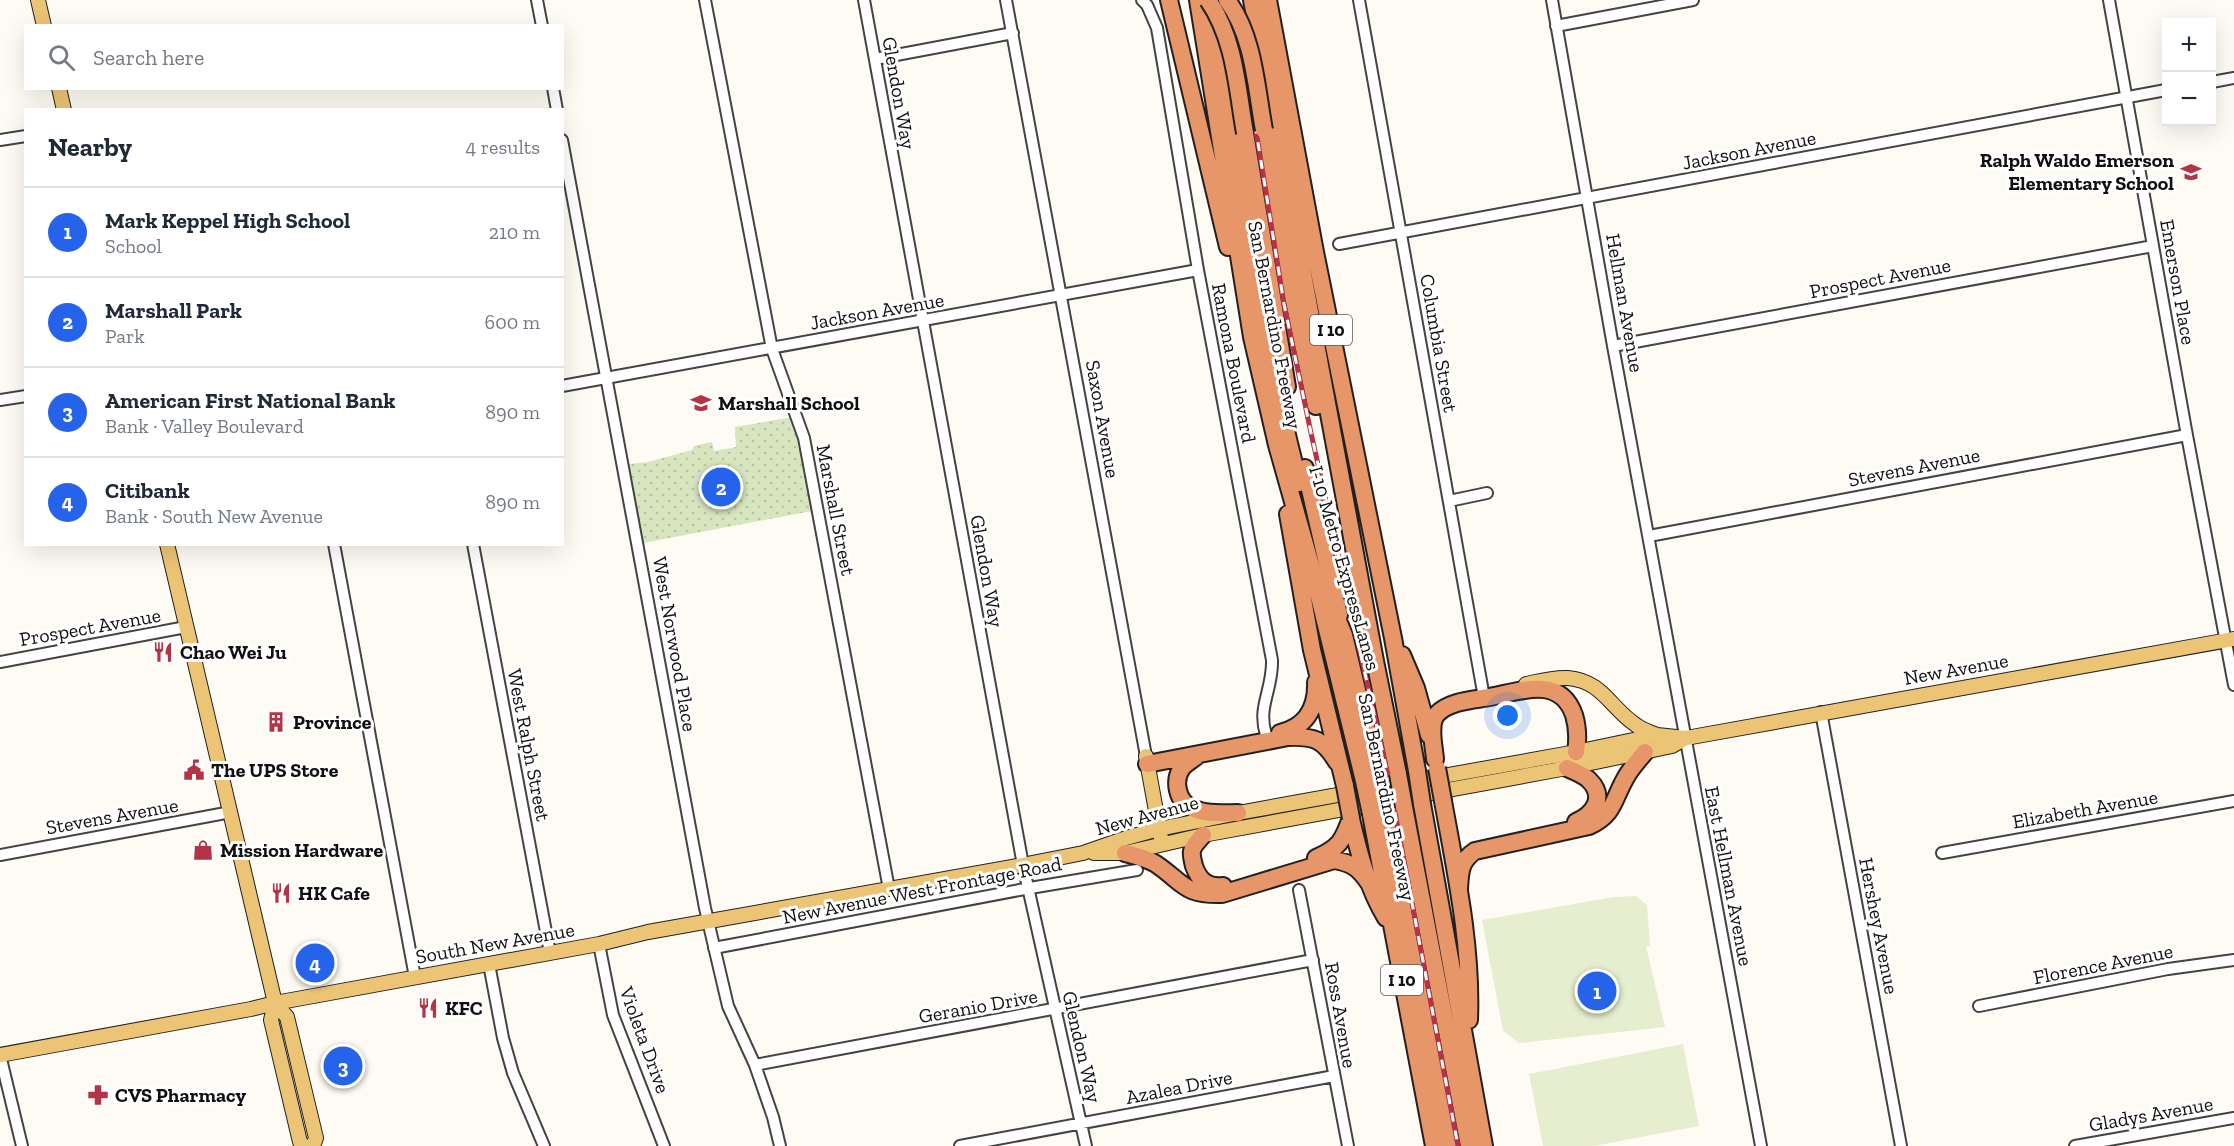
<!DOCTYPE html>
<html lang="en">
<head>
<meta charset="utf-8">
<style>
  :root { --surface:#fff; --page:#f6f6f7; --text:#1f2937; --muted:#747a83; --line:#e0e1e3; --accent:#2563eb }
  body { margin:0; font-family:"Zilla Slab",serif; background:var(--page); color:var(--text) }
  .controls { position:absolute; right:18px; top:18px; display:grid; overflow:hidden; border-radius:0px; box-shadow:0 6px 24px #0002 }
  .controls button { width:54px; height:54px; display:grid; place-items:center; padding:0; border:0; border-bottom:2px solid var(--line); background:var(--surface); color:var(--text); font:30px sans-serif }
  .you { position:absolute; left:1508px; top:716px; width:21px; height:21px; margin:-15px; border:4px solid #fff; border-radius:50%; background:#1a73e8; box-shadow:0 0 0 9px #1a73e833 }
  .badge { display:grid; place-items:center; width:39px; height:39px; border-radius:50%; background:var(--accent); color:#fff; font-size:20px; font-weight:700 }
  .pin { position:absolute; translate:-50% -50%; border:3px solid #fff; box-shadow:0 2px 6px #0006 }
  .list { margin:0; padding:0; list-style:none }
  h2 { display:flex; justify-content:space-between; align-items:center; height:78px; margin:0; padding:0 24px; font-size:26px }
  h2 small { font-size:20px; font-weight:400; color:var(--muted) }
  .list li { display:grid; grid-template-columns:39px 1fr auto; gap:18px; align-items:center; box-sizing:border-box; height:90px; padding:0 24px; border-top:2px solid var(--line) }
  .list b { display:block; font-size:22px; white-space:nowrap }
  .list p { margin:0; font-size:20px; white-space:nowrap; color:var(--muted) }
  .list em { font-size:20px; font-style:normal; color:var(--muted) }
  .icon { flex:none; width:33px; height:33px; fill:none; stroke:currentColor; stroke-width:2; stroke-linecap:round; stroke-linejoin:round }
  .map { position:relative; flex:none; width:2234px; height:1146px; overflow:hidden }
  .search { position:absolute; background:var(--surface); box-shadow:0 6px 24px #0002; left:24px; top:24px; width:540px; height:66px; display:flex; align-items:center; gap:15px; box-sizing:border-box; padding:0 21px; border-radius:0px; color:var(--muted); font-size:22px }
  .panel { position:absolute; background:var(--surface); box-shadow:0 6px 24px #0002; left:24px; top:108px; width:540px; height:438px; border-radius:0px }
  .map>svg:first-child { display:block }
  .park { fill:url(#park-dots) }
  .pitch { fill:#e7eed0 }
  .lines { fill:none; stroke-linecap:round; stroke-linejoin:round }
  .minor-casing { stroke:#434343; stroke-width:14 }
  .major-casing { stroke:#212121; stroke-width:16 }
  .highway-casing { stroke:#212121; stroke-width:20 }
  .minor { stroke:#fff; stroke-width:10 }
  .major { stroke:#ecc476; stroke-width:14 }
  .highway { stroke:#e79669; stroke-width:16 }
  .rail-casing { stroke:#b43446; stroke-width:5 }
  .rail { stroke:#fff; stroke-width:3; stroke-dasharray:9; stroke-linecap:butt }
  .highway-bridge-casing { stroke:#212121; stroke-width:20; stroke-linecap:butt }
  .highway-bridge { stroke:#e79669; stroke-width:16 }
  .labels { text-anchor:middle; stroke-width:6; stroke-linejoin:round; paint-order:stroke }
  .shield { fill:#fff; stroke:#585858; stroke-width:1.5 }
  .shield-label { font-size:18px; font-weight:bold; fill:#101010 }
  .street-label { font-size:20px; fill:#101010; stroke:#fff }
  .poi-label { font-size:20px; font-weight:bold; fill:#101010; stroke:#fff; text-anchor:start }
</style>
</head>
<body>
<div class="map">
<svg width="2234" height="1146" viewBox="0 0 2234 1146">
  <defs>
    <pattern id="park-dots" width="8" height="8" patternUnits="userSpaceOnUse" patternTransform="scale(1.5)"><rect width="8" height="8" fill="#d7e6bf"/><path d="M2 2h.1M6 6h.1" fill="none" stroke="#b8c4a3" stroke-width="1.8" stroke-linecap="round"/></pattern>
  </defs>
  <rect width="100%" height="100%" fill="#fefbf4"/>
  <path class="park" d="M793,417L800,435L812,511L643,543L629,464L648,462L692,450L694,446L712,442L714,451L736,447L735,427Z"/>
  <path class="pitch" d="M1636,896L1647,905L1650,946H1646L1665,1027L1519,1043L1503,1031L1482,920L1614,897Z
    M1683,1044L1699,1126L1594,1146H1543L1529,1074Z"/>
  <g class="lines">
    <g class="minor-casing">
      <path id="minor" d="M537,0L542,26
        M705,0L772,349L804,438L889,889
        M864,0L1023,865L1086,1146
        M1006,0L1146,756
        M1142,0L1147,5L1157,28L1198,270L1272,660C1273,690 1257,706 1266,735
        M1359,0L1483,692
        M1552,0L1613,346L1761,1146
        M2109,0L2186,430L2234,685
        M1556,26L1693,0
        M875,59L1013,33
        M2212,82L2234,78
        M553,88L557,110
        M0,140L26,136
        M562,140L705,908L728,1006L755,1065L773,1117L780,1146
        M1339,244L2166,90
        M1613,346L2153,246
        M562,386L1198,270
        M0,400L26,396
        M1449,501L1487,493
        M1649,536L2187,435
        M334,544L415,977
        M473,544L550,953
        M0,662L186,627
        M1821,712L1901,1146
        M1942,853L2234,801
        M0,855L231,812
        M1299,890L1348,1146
        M599,944L613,1015L664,1146
        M714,948L1030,888L1137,870
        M489,964L503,1038L513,1073L544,1146
        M1979,1006L2168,969L2234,960
        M0,1055L22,1146
        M755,1065L1313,960
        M960,1146L1334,1076
        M2075,1146L2234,1118"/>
    </g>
    <g class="major-casing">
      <path id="major" d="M38,0L44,26
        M59,88L64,110
        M167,544L275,1003L271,1020L300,1142L304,1146
        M1526,684C1540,681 1554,677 1568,678C1603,681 1610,708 1636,725C1642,730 1650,732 1657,735
        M1146,756L1161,838
        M1094,853H1125L1203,835L1567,768L1672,746L1686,738
        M275,1003L287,1017L316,1138L313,1146
        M0,1055L251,1009L275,1003L599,944L648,932L1023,865L1083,853L1126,838L1159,829L1238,813L1576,752L1657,735L1686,738L2234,639"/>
    </g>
    <g class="highway-casing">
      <path id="highway" d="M1169,0L1228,247
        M1198,0L1252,337L1277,445L1314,576L1364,781
        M1252,0L1375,661L1398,774
        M1268,0L1315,252L1393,638L1417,771
        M1215,19C1238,174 1259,331 1299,483
        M1264,130L1292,292L1316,406
        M1245,133L1287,387
        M1305,468L1339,615
        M1288,514L1312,650L1345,786
        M1331,604L1344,635L1378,779
        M1402,655L1416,688L1429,735
        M1280,733C1306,727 1317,708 1316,682
        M1197,756C1192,760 1186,763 1182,768C1173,780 1177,802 1192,808C1206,815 1223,813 1238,813
        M1435,759C1434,746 1428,724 1437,714C1449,701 1473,700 1490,697C1521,691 1560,675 1574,715C1578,728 1578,739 1576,752
        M1147,764L1288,737C1314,736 1323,739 1337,762
        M1567,768C1574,771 1584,775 1589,780C1606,797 1594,814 1576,822
        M1443,801C1456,873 1472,947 1469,1020
        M1422,804L1484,1146
        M1404,807L1469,1146
        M1384,811L1448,1146
        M1371,814L1434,1146
        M1351,819C1359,854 1368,888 1386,918
        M1203,835C1199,840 1193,845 1192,851C1191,856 1193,861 1194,866C1199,880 1207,888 1223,886
        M1125,853C1136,856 1146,858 1156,864C1184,883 1183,895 1222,894L1334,860C1352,863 1359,868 1369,883
        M1316,858C1339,848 1343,841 1351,818
        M1459,889C1460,872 1460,861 1475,851L1589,826C1614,815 1613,800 1625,779C1630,769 1638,761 1645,752"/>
    </g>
    <use href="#minor" class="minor"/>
    <use href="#major" class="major"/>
    <use href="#highway" class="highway"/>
    <g class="rail-casing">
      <path id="rail" d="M1235,0L1284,304L1311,433L1388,776L1458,1146"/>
    </g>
    <use href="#rail" class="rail"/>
    <g class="highway-bridge-casing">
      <path id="highway-bridge" d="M1208,0C1235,39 1237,88 1245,133
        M1227,0C1254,36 1256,87 1264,130
        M1437,768L1443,801
        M1417,771L1422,804
        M1398,774L1404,807
        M1378,779L1384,811
        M1364,781L1371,814
        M1345,786L1351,818"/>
    </g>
    <use href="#highway-bridge" class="highway-bridge"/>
  </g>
  <defs>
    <g id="school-bare" transform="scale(1.62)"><path d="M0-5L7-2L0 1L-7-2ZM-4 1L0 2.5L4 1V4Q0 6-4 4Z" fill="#b43446" stroke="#fff" stroke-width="2.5" paint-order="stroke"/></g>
    <g id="restaurant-bare" transform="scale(1.62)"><path d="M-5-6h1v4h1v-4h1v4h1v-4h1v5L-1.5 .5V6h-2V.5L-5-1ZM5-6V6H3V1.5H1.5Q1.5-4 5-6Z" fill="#b43446" stroke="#fff" stroke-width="2.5" paint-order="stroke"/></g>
    <g id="building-bare" transform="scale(1.62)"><path d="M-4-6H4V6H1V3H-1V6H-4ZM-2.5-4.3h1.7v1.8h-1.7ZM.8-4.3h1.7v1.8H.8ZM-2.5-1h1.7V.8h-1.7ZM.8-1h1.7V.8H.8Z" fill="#b43446" stroke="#fff" stroke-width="2.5" paint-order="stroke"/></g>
    <g id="civic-bare" transform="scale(1.62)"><path d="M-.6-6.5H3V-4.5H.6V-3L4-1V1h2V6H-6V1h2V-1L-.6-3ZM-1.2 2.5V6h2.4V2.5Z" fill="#b43446" stroke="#fff" stroke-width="2.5" paint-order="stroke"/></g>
    <g id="shop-bare" transform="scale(1.62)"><path d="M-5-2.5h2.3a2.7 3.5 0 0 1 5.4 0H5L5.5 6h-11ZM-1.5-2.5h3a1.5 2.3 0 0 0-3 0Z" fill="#b43446" stroke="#fff" stroke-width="2.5" paint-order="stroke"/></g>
    <g id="pharmacy-bare" transform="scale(1.62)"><path d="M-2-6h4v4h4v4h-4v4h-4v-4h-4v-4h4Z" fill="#b43446" stroke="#fff" stroke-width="2.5" paint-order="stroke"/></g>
  </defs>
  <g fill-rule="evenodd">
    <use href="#school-bare" x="2191" y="172"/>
    <use href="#school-bare" x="701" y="403"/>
    <use href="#restaurant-bare" x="163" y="652"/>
    <use href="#building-bare" x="276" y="722"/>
    <use href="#civic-bare" x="194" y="770"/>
    <use href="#shop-bare" x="203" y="850"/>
    <use href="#restaurant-bare" x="281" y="893"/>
    <use href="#restaurant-bare" x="428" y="1008"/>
    <use href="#pharmacy-bare" x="98" y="1095"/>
  </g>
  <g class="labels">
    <g class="shield">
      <rect x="1310" y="315" width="42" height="30" rx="4.5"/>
      <rect x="1381" y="965" width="42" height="30" rx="4.5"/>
    </g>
    <g class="shield-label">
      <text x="1331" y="336">I 10</text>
      <text x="1402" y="986">I 10</text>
    </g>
    <g class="street-label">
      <text transform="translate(899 93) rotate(80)" y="7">Glendon Way</text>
      <text transform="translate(1749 150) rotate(-11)" y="7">Jackson Avenue</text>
      <text transform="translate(1880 278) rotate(-11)" y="7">Prospect Avenue</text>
      <text transform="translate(2178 282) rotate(80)" y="7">Emerson Place</text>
      <text transform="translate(1625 303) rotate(80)" y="7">Hellman Avenue</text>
      <text transform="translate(877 311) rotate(-10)" y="7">Jackson Avenue</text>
      <text transform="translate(1275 325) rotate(79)" y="7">San Bernardino Freeway</text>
      <text transform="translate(1439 343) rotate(80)" y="7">Columbia Street</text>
      <text transform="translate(1234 363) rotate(79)" y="7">Ramona Boulevard</text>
      <text transform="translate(1103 419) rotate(80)" y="7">Saxon Avenue</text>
      <text transform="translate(1914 467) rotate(-11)" y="7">Stevens Avenue</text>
      <text transform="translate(836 510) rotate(79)" y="7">Marshall Street</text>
      <text transform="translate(1345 568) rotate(74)" y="7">I-10 Metro ExpressLanes</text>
      <text transform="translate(987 571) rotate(80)" y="7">Glendon Way</text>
      <text transform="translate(90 627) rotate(-10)" y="7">Prospect Avenue</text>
      <text transform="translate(675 644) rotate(80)" y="7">West Norwood Place</text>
      <text transform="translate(1956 669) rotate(-10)" y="7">New Avenue</text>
      <text transform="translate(529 745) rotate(79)" y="7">West Ralph Street</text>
      <text transform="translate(1387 797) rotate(78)" y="7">San Bernardino Freeway</text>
      <text transform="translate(2085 809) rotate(-10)" y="7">Elizabeth Avenue</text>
      <text transform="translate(1147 815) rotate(-15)" y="7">New Avenue</text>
      <text transform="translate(112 816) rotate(-10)" y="7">Stevens Avenue</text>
      <text transform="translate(1729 876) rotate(79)" y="7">East Hellman Avenue</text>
      <text transform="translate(922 890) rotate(-11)" y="7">New Avenue West Frontage Road</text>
      <text transform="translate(1879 926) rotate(79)" y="7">Hershey Avenue</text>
      <text transform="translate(495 943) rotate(-10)" y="7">South New Avenue</text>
      <text transform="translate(2103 964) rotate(-11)" y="7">Florence Avenue</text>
      <text transform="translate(978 1006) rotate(-10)" y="7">Geranio Drive</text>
      <text transform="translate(1341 1015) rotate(80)" y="7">Ross Avenue</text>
      <text transform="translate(645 1040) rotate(70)" y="7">Violeta Drive</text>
      <text transform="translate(1082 1047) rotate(77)" y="7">Glendon Way</text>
      <text transform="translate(1179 1087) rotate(-11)" y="7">Azalea Drive</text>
      <text transform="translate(2151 1114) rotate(-10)" y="7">Gladys Avenue</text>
    </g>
    <g class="poi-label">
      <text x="2174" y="167" text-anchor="end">Ralph Waldo Emerson<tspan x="2174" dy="23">Elementary School</tspan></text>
      <text x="718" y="410">Marshall School</text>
      <text x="180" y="659">Chao Wei Ju</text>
      <text x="293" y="729">Province</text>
      <text x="211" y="777">The UPS Store</text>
      <text x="220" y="857">Mission Hardware</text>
      <text x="298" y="900">HK Cafe</text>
      <text x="445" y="1015">KFC</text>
      <text x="115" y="1102">CVS Pharmacy</text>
    </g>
  </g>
</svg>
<div class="controls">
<button>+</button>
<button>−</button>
</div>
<div class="you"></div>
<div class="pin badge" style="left:1597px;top:991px">1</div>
<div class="pin badge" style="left:721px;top:487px">2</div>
<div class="pin badge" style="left:343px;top:1066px">3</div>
<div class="pin badge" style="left:315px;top:963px">4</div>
<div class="search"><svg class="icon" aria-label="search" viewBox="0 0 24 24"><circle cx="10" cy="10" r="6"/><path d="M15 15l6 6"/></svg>Search here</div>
<section class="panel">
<h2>Nearby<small>4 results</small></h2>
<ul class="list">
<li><span class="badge">1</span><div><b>Mark Keppel High School</b><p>School</p></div><em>210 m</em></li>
<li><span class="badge">2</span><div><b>Marshall Park</b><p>Park</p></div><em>600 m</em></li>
<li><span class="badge">3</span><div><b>American First National Bank</b><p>Bank · Valley Boulevard</p></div><em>890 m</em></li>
<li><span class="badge">4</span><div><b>Citibank</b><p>Bank · South New Avenue</p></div><em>890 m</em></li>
</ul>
</section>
</div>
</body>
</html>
